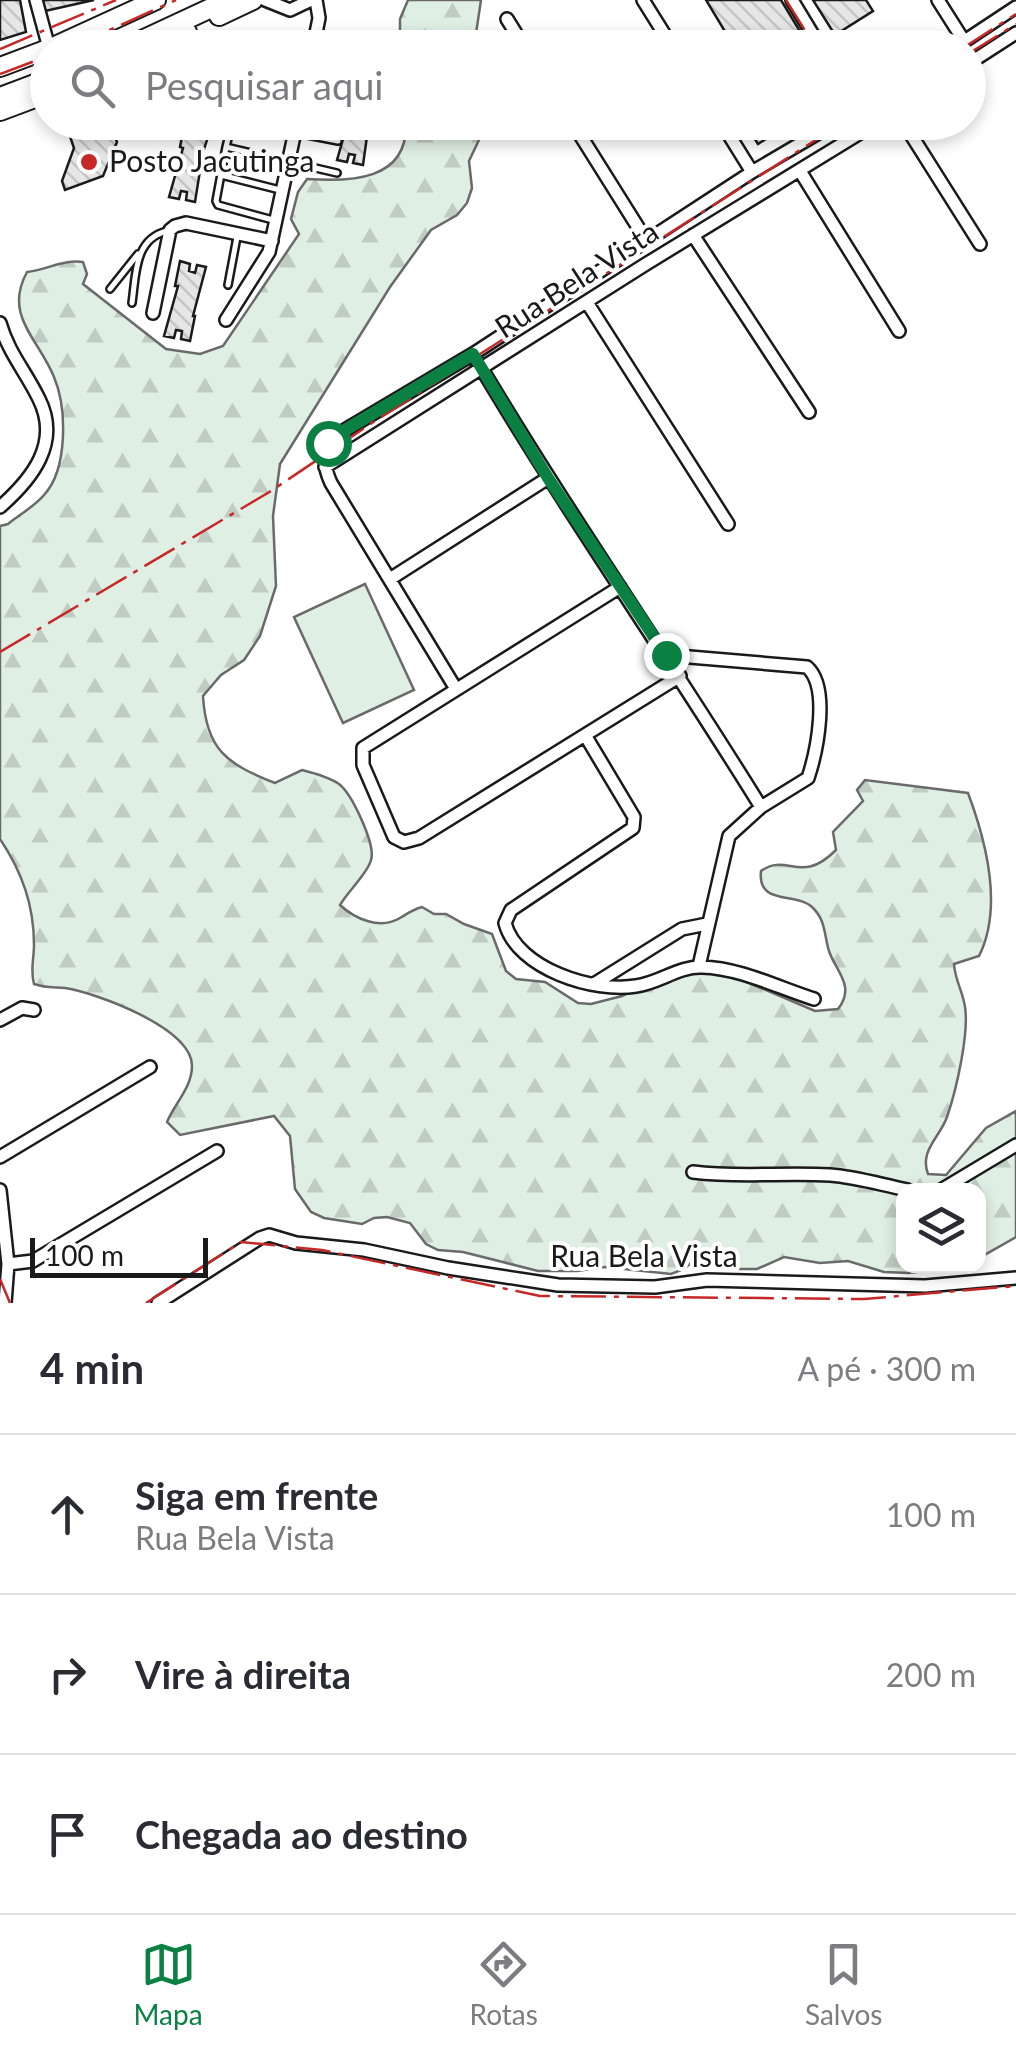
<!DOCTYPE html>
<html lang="pt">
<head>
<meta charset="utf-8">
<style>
  :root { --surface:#fff; --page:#f2f2f3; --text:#2b2b33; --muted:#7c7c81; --line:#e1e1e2; --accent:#0b8043 }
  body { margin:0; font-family:Lato,sans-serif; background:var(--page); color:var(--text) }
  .controls { position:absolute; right:30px; bottom:30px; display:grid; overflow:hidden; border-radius:20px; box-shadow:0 5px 15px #0003 }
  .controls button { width:90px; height:90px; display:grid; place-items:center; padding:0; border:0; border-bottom:2px solid var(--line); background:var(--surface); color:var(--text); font:50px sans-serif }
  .scale { position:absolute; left:30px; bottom:25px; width:178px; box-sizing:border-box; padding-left:10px; border:5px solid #1a1a1a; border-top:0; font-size:28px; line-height:35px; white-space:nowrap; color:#1a1a1a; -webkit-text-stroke:8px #fff; paint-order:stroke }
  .stop { position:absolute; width:30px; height:30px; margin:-22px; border:8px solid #0b8043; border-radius:50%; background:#fff }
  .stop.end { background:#0b8043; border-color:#fff; box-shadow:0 2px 10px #0008 }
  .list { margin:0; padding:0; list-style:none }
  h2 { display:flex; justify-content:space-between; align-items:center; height:130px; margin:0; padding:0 40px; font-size:42px }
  h2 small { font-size:32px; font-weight:400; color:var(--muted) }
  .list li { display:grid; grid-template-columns:65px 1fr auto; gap:30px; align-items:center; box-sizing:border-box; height:160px; padding:0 40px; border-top:2px solid var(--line) }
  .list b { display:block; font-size:38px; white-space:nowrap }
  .list p { margin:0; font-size:32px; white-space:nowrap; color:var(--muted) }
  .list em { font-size:32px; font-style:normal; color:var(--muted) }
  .icon { flex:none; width:55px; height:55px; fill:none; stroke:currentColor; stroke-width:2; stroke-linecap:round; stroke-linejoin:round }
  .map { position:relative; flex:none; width:1016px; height:1303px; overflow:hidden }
  .search { position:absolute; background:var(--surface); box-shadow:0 5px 15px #0003; left:30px; right:30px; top:30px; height:110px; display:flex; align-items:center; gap:25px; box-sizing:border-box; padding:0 35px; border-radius:55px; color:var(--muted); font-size:38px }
  .sheet { height:610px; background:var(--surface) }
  nav { display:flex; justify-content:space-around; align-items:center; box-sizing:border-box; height:140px; border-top:2px solid var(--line); background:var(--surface); font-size:28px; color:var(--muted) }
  nav a { display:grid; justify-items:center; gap:5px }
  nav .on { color:var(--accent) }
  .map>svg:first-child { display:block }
  .green { fill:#e0efe3; stroke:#6a6a6a; stroke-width:2.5 }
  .forest { fill:url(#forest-firs); stroke:#6a6a6a; stroke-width:2.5 }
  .building { fill:url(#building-back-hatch); stroke:#1a1a1a; stroke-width:2.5 }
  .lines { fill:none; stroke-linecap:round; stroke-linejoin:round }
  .lane-casing { stroke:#1a1a1a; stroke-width:10 }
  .street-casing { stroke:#1a1a1a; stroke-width:16 }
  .primary-casing { stroke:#1a1a1a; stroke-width:22 }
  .lane { stroke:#fff; stroke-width:5 }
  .street { stroke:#fff; stroke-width:11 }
  .primary { stroke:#fff; stroke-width:18 }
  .power { stroke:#c62828; stroke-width:2.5; stroke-dasharray:35 8 5 8; stroke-linecap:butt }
  .route { stroke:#0b8043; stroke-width:12 }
  .poi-dot { fill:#c62828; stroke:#fff; stroke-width:4 }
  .labels { text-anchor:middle; stroke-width:8; stroke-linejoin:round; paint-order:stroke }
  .poi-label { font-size:30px; fill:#1a1a1a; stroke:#fff; text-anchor:start }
  .street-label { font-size:30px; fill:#1a1a1a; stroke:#fff }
</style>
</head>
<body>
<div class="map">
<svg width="1016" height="1303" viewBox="0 0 1016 1303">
  <defs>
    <pattern id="forest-firs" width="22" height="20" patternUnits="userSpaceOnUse" patternTransform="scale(2.5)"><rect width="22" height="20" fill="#e0efe3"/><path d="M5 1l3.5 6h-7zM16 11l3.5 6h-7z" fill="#c0ccc2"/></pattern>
    <pattern id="building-back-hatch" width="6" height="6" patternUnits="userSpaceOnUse" patternTransform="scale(2.5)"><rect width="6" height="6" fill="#e6e6e6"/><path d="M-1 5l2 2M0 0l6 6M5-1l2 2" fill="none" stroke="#c5c5c5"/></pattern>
  </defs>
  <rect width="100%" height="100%" fill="#fff"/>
  <path class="green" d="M365,584L414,690L343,723L294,617Z"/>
  <path class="forest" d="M408,0H481L474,47H400V19Z
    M406,123H487L469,161L472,188L467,203L457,215L431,230L390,287L280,464L273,516L276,586L260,636L244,660L221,675L203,696C206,750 227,764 275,783L302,770C314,773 329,777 339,784C352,794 376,845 371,860C368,873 348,891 340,905C355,919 380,930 400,918C408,913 412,910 422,907L434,914H446L464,924L492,934L506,971L516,979L545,982L578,1003L591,1004L622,996L672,972H702L735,977L815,1011L838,1009C856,986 836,972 829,951C824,935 826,920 812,907C796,892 757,906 761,871C788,852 800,886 836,850L833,832L863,801L857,790L865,780L968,793C986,841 1003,908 979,956L954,964C955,979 961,988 964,1002C971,1028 956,1091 947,1117C940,1137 919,1151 928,1174L946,1175L986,1128L1016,1111V1237L979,1258L978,1190H904V1266H961L909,1273L884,1272L848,1261L820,1263L784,1257L757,1269H736L724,1265L705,1251L684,1269L671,1274L605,1267L577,1271H538L463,1252L438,1250L426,1244L410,1223L387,1217L374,1218L362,1224L324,1218L311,1212L295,1189L290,1136L274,1116L180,1135L167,1122C175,1103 192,1087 192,1066C192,1028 97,993 65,988C53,987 45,988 34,984C30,970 34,959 34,945C34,905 22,872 0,839V526L8,524C19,515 35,506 44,495C68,469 67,408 54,377C39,339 3,316 27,272C46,270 64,259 83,262L87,274L83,284L166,349L200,354L223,346L299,234L291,219L298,192L307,179C350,182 408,181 406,123Z"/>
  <path class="building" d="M0,0H20L26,32L0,40Z
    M43,0H94L45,11Z
    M706,0H781L810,48H735Z
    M813,0H866L873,11L835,35Z
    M259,34L269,36L267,44L274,45L276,38L285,40L283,48H256Z
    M65,122H109L117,142L103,176L65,190L62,181L74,148Z
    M185,122L195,125L194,132L200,134L202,126L211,128L203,152L195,202L186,200L187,192L181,191L179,199L169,197L183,148L180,147Z
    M348,122H369L363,165L353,163L355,155L349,154L347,162L337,160Z
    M744,122H792L758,144Z
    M180,261L190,264L189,271L195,273L197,265L206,267L193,316H195L190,341L181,339L182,331L176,330L174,338L164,336L178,286H175Z"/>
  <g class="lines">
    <g class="lane-casing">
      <path id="lane" d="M232,122L226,147L337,173
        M240,122L338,141
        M226,147L216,201L218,205L273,220
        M221,175L280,190
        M228,285L237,237
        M110,289L138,254
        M132,303C136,275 134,239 167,231"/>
    </g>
    <g class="street-casing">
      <path id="street" d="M36,0L49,48
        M265,0L290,10L311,0
        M643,0L673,48
        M792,0L821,48
        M938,0L964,41
        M507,19L525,48
        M313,48L319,18L316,0
        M954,48L1016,7
        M968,64L1016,33
        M572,122L646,240
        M721,122L752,172
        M903,122L980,244
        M800,171L899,331
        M693,235L809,412
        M588,304L728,524
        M153,313L170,230L175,226L186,223L272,241
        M226,320L269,252L297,122
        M0,323C8,352 26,372 39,399C61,443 32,479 0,507
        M473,354C564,508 667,655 761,807
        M325,467L646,264L878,122
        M390,579L548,478
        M620,587L363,748V765L394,837L404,842L419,838L680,676
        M666,655L807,667C830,687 817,751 808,778L761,807L729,836L699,966
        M456,689L331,483C323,466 322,450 335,436L473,354L752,172L837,122
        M585,735L634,817L633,828L511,910L505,923C517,969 594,993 636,986C659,983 679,966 702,967C740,968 779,988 814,999
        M594,984L682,929L707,924
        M0,1020L22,1008L34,1010
        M0,1157L150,1067
        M693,1172C741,1178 783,1172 830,1175C857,1177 882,1185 908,1190
        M0,1190L8,1264L5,1303
        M941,1190L1016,1145
        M8,1264L33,1261L217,1151
        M158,1303L260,1238L269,1235L296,1243L364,1250L448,1268L558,1285L655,1287L707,1280L925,1286L1016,1278"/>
    </g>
    <g class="primary-casing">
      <path id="primary" d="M219,16L253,0
        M51,48L156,0
        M125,48L228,0
        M156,48L187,32
        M0,67L48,49
        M0,97L48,79
        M0,111L48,93"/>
    </g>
    <use href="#lane" class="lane"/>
    <use href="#street" class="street"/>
    <use href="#primary" class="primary"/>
    <path class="power" d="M786,0L816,48
      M70,48L176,0
      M963,48L1016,14
      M0,49L116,0
      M968,54L1016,24
      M0,74L48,56
      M0,652L271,491L375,421L844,122
      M0,1279L10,1303
      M146,1303L241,1242L322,1250L540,1296L864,1299L1016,1286"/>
  </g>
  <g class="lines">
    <path class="route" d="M328,443L335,436L473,354L548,478L666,655"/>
  </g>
  <circle class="poi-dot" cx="89" cy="162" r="10"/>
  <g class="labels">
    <g class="poi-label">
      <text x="109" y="172">Posto Jacutinga</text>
    </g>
    <g class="street-label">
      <text transform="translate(577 280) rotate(-33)" y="10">Rua Bela Vista</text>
      <text x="644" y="1267">Rua Bela Vista</text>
    </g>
  </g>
</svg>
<div class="controls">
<button><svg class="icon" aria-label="layers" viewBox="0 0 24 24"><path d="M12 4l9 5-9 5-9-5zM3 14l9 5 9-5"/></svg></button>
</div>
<div class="scale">100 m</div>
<div class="stop" style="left:328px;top:443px"></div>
<div class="stop end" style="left:666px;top:655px"></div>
<div class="search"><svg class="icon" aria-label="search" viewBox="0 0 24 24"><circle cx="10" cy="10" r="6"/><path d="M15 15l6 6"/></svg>Pesquisar aqui</div>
</div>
<section class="sheet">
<h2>4 min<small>A pé · 300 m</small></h2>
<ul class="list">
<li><svg class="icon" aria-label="ahead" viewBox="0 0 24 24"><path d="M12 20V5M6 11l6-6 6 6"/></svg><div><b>Siga em frente</b><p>Rua Bela Vista</p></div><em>100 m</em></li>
<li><svg class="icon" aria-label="right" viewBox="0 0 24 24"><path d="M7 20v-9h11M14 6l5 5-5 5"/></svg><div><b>Vire à direita</b></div><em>200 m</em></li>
<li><svg class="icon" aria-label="arrive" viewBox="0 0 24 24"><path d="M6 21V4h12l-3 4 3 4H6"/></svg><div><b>Chegada ao destino</b></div></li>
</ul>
</section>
<nav>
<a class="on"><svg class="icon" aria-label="map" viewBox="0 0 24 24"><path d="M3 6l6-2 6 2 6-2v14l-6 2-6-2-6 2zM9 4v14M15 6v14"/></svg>Mapa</a>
<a><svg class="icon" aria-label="directions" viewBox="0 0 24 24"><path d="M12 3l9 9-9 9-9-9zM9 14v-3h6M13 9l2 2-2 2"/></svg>Rotas</a>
<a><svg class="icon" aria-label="saved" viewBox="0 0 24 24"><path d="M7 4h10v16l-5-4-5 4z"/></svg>Salvos</a>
</nav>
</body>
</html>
